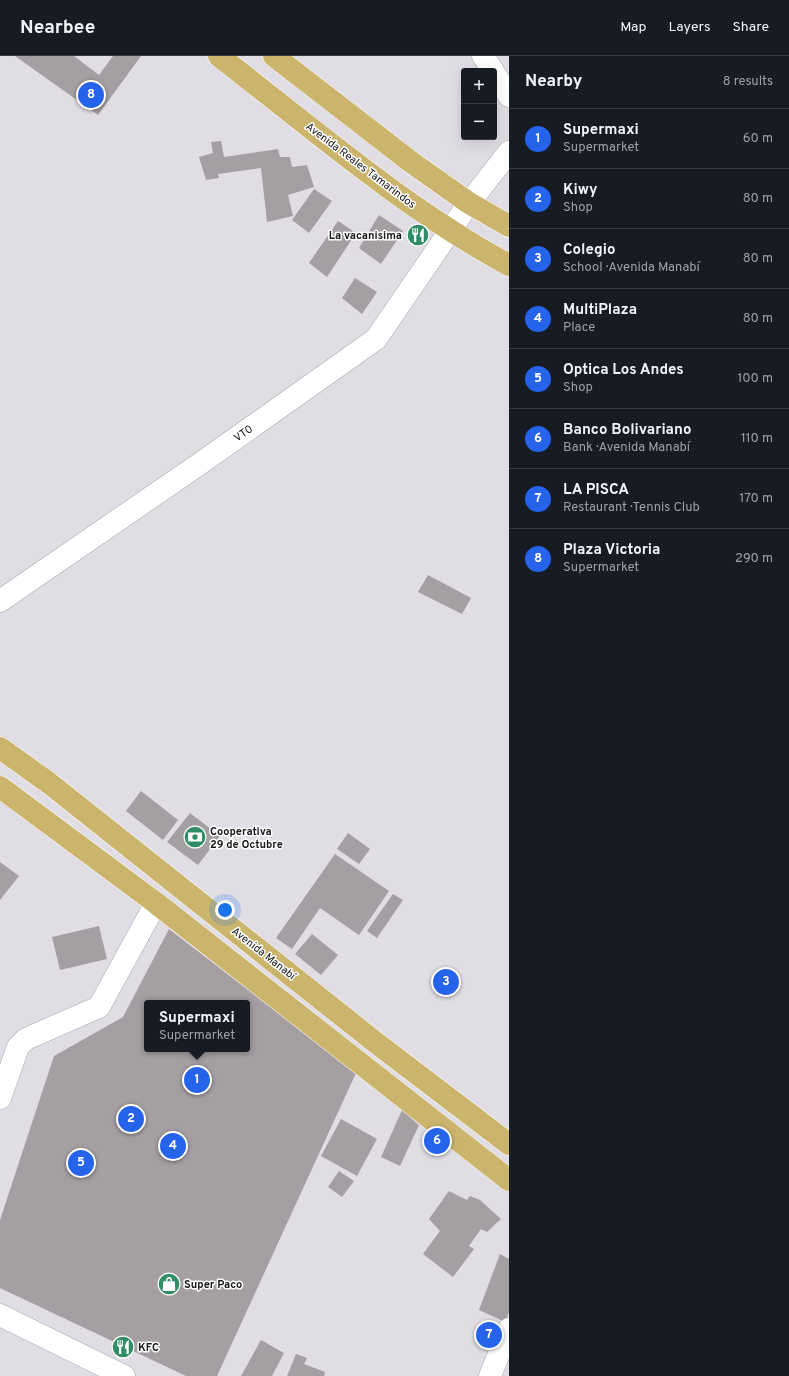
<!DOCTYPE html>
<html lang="en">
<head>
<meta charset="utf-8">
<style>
  :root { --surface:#171b24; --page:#20242c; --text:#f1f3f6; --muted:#9ea1a6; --line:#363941; --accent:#2563eb }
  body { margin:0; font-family:Overpass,sans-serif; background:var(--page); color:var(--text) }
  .controls { position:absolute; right:12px; top:12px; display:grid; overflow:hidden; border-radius:4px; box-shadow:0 4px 16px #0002 }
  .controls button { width:36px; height:36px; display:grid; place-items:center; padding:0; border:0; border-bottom:1px solid var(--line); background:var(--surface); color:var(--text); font:20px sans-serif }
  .you { position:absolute; left:225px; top:854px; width:14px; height:14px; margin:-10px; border:3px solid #fff; border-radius:50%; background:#1a73e8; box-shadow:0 0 0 6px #1a73e833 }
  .badge { display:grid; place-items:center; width:26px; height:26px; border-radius:50%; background:var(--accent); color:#fff; font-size:13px; font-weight:700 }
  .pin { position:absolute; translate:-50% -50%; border:2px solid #fff; box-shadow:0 1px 4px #0006 }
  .popup { position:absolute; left:144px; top:944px; width:106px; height:52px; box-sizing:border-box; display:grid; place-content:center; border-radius:4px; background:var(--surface); filter:drop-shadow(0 1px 3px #0005); font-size:13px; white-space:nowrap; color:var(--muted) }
  .popup b { font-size:15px; color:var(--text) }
  .popup::after { content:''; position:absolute; left:50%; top:100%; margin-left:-8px; border:8px solid transparent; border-top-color:var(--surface) }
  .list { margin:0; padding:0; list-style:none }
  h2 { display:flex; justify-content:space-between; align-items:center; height:52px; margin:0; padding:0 16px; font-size:17px }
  h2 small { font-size:13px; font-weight:400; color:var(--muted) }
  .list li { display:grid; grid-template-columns:26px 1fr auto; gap:12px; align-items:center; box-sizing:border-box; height:60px; padding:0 16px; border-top:1px solid var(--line) }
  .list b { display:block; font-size:15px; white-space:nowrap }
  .list p { margin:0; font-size:13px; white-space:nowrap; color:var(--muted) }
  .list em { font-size:13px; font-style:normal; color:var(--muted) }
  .map { position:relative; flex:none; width:509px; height:1320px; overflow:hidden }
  header { display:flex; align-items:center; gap:24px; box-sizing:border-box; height:56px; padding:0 20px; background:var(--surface); border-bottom:1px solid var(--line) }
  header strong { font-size:19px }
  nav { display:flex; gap:22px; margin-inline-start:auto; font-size:14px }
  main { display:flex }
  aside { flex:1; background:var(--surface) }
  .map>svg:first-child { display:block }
  .building { fill:#a59ea3; fill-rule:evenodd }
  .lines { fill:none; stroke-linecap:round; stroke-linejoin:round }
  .minor-casing { stroke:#aaa7ae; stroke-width:23 }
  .major-casing { stroke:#fff; stroke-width:23 }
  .minor { stroke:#fff; stroke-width:22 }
  .major { stroke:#cbb56d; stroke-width:22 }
  .labels { text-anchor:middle; stroke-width:3; stroke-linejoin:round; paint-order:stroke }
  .street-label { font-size:11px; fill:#19181a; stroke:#fff }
  .poi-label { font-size:11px; font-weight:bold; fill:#19181a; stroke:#fff; text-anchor:start }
</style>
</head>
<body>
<header>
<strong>Nearbee</strong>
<nav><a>Map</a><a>Layers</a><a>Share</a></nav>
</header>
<main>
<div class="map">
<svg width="509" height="1320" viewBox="0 0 509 1320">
  <rect width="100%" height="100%" fill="#e0dde5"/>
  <path class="building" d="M15,0H74L99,19L113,0H141L98,59Z
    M221,85L224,101L278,93L280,101H290L292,111L307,109L314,131L288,139L293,160L267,166L261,112L218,118L219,122L206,124L199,101L213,97L211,86Z
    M314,133L332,145L309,177L292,164Z
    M379,159L403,175L381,208L359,192Z
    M338,165L356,177L327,221L309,207Z
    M355,222L377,236L362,258L342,242Z
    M428,519L471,542L462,558L418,536Z
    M141,735L178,764L163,784L126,755Z
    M190,757L220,780L198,809L167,786Z
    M348,777L370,793L359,808L337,793Z
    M335,798L389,835L359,879L320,852L292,893L276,882Z
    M0,806L19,820L0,844Z
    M393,838L403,844L377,882L367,875Z
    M99,870L107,903L60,914L52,881Z
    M169,873L356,1017L217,1320H186L0,1232V1164L54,1000L123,961ZM147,947H247V993H147Z
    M312,878L338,899L321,919L295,898Z
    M402,1054L419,1069L400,1110L381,1101Z
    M341,1063L377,1083L357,1120L321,1100Z
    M339,1115L354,1125L342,1141L328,1131Z
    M449,1135L467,1144L470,1140L480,1144L501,1163L487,1176L481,1173L469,1190L474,1193L453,1221L423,1198L440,1175L429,1163Z
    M500,1198L509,1203V1256L505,1266L479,1254Z
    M261,1284L284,1297L272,1320H241Z
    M296,1298L307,1302L304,1308L325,1316L324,1320H287Z"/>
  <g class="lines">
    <g class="minor-casing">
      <path id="minor" d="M483,0L493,15
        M494,17L509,40
        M0,545L198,409L376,283L469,147L509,96
        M0,1042L18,991L26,983L99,951L156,847
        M0,1259L124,1320
        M490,1320L509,1273"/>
    </g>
    <g class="major-casing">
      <path id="major" d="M219,0C313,73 404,152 509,209
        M274,0L411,106L469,147L509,170
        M0,692L49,727L375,986L509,1088
        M0,731L156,847L509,1124"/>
    </g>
    <use href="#minor" class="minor"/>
    <use href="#major" class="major"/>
  </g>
  <defs>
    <g id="restaurant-disc" transform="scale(1.15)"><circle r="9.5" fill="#308d65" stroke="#fff"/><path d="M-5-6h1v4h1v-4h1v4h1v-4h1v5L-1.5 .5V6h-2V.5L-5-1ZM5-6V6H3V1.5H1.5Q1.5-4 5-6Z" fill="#fff"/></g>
    <g id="bank-disc" transform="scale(1.15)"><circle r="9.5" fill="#308d65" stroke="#fff"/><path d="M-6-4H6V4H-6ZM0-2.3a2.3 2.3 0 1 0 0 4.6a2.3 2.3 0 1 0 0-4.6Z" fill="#fff"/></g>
    <g id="shop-disc" transform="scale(1.15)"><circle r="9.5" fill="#308d65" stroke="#fff"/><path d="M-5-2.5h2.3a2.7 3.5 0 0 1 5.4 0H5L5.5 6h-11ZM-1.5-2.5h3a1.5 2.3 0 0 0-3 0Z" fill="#fff"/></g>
  </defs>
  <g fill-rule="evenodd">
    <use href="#restaurant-disc" x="418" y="179"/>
    <use href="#bank-disc" x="195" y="781"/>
    <use href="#shop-disc" x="169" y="1228"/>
    <use href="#restaurant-disc" x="123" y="1291"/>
  </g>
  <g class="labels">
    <g class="street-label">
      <text transform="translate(361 109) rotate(37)" y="4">Avenida Reales Tamarindos</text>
      <text transform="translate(243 377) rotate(-35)" y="4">VT0</text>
      <text transform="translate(264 897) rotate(38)" y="4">Avenida Manabí</text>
    </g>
    <g class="poi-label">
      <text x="402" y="183" text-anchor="end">La vacanisima</text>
      <text x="210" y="779">Cooperativa<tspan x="210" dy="13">29 de Octubre</tspan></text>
      <text x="184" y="1232">Super Paco</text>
      <text x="138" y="1295">KFC</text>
    </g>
  </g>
</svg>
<div class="controls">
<button>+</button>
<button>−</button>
</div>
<div class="you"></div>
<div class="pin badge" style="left:197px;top:1024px">1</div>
<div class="popup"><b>Supermaxi</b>Supermarket</div>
<div class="pin badge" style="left:131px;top:1063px">2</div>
<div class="pin badge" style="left:446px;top:926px">3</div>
<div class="pin badge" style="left:173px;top:1090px">4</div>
<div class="pin badge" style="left:81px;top:1107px">5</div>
<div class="pin badge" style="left:437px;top:1085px">6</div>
<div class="pin badge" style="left:489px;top:1279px">7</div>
<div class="pin badge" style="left:91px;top:39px">8</div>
</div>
<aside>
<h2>Nearby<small>8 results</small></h2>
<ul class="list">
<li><span class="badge">1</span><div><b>Supermaxi</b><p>Supermarket</p></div><em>60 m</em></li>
<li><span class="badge">2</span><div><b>Kiwy</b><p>Shop</p></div><em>80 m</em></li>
<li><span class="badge">3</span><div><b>Colegio</b><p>School · Avenida Manabí</p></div><em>80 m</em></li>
<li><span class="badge">4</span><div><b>MultiPlaza</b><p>Place</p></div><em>80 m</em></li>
<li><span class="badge">5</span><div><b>Optica Los Andes</b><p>Shop</p></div><em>100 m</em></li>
<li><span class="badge">6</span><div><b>Banco Bolivariano</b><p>Bank · Avenida Manabí</p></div><em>110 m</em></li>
<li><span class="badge">7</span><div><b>LA PISCA</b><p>Restaurant · Tennis Club</p></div><em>170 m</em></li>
<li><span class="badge">8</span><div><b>Plaza Victoria</b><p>Supermarket</p></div><em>290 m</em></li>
</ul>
</aside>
</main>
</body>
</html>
